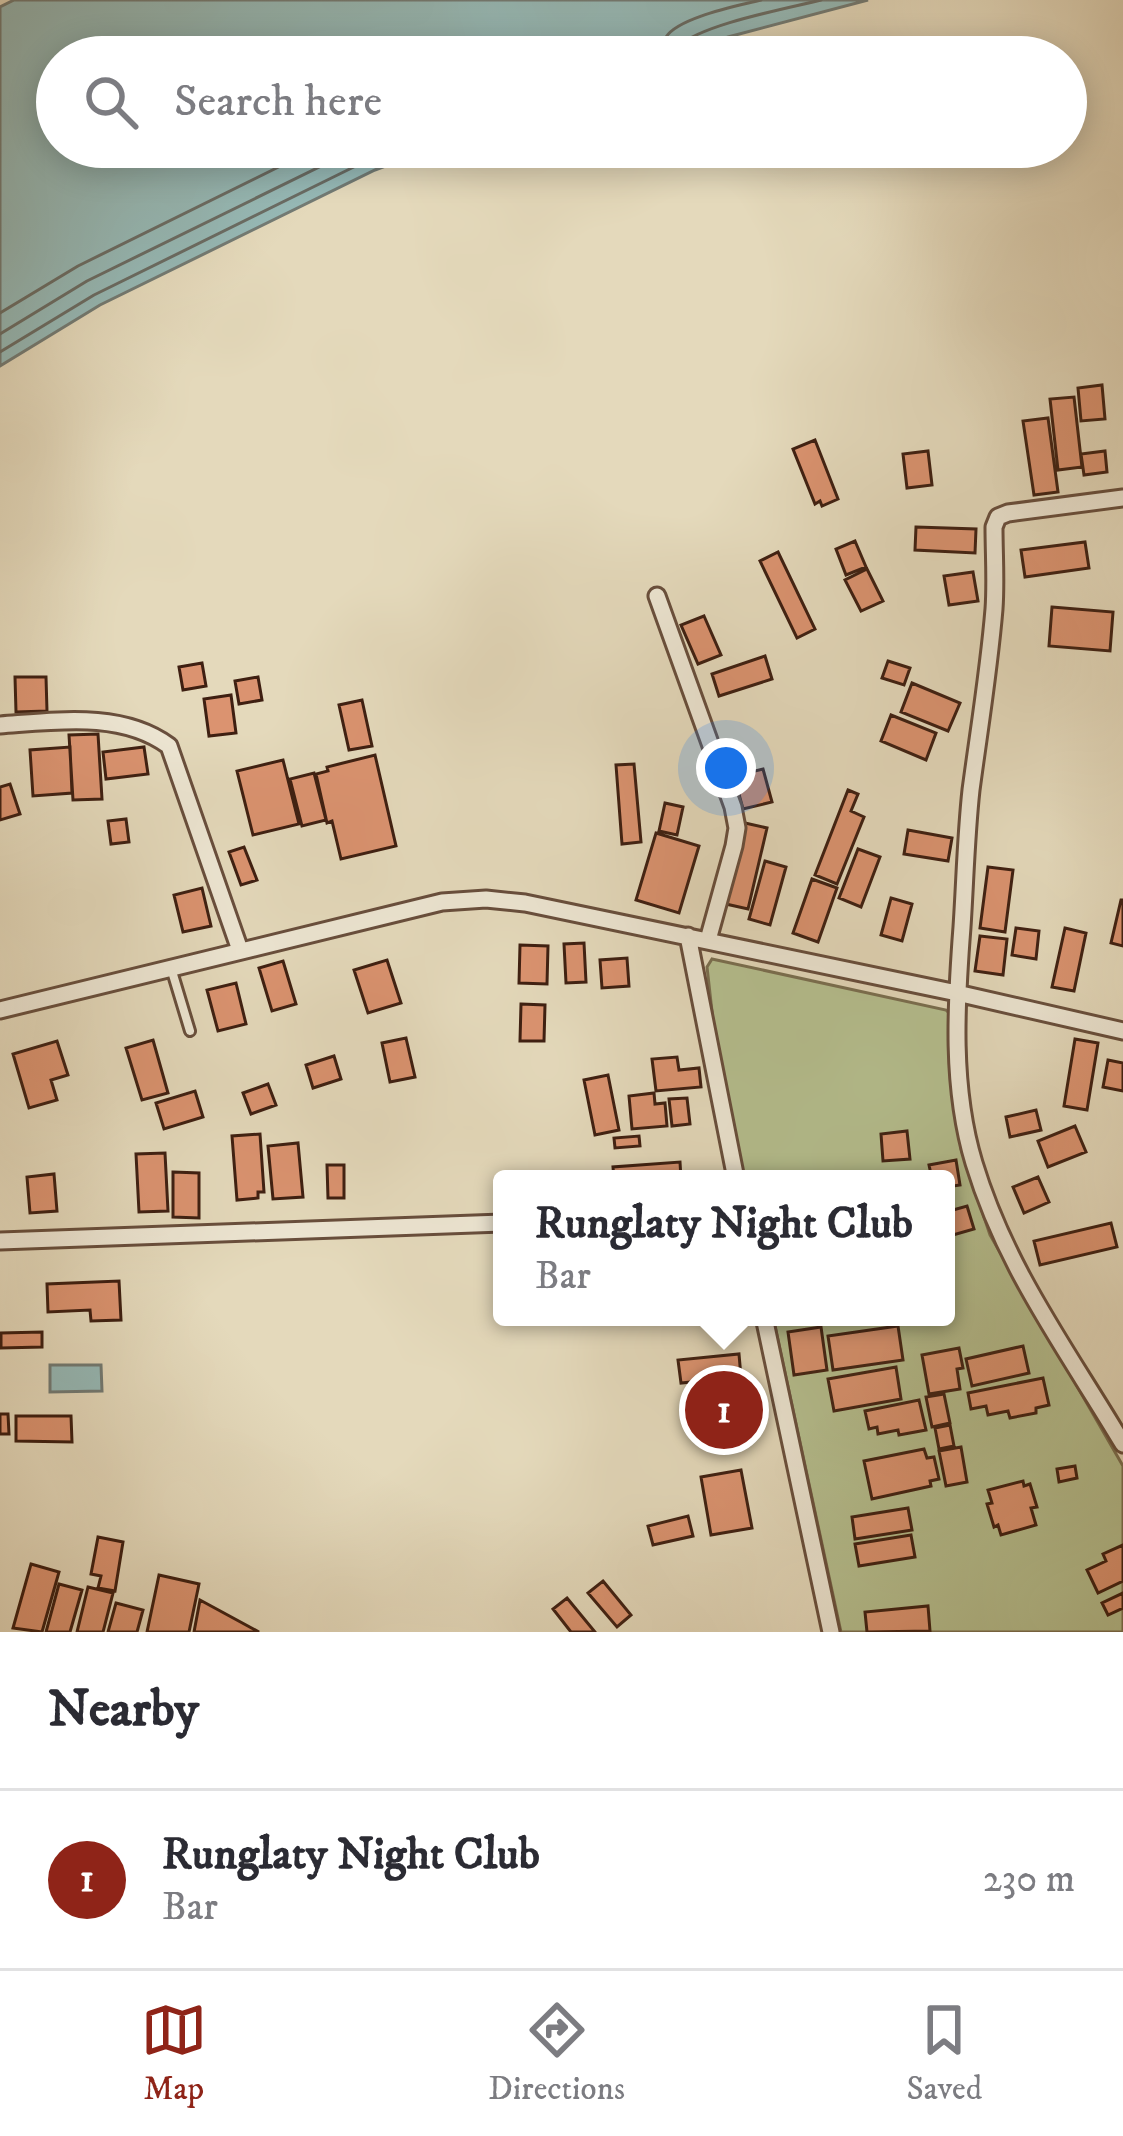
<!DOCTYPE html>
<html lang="en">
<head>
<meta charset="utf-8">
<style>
  :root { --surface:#fff; --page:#f7f7f7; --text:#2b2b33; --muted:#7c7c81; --line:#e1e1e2; --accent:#8f2418 }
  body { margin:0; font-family:"IM FELL DW Pica",serif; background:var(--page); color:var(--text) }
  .you { position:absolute; left:726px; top:768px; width:42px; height:42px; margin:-30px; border:9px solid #fff; border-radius:50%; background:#1a73e8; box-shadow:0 0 0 18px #1a73e833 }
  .badge { display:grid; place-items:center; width:78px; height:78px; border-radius:50%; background:var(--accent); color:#fff; font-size:39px; font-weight:700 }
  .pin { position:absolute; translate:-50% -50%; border:6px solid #fff; box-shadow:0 3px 12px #0006 }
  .popup { position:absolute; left:493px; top:1170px; width:462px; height:156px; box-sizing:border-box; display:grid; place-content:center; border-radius:12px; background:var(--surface); filter:drop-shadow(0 3px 9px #0005); font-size:39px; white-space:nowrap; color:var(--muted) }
  .popup b { font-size:45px; color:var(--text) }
  .popup::after { content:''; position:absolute; left:50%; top:100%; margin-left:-24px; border:24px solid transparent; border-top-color:var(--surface) }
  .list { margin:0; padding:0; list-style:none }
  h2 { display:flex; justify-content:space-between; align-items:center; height:156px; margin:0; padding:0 48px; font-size:51px }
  h2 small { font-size:39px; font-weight:400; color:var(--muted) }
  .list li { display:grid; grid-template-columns:78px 1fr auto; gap:36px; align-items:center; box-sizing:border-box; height:180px; padding:0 48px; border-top:3px solid var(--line) }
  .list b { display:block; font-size:45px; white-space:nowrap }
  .list p { margin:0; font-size:39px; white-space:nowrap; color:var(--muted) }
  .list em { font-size:39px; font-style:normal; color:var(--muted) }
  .icon { flex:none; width:66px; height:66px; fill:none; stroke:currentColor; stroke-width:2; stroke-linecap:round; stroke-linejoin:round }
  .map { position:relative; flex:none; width:1123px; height:1632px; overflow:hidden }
  .search { position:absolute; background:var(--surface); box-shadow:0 6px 30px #0003; left:36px; right:36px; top:36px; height:132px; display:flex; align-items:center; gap:30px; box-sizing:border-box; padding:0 42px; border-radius:66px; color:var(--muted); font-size:45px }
  .sheet { height:336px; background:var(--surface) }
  nav { display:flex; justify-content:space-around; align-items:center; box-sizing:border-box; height:168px; border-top:3px solid var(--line); background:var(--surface); font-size:33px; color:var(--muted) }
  nav a { display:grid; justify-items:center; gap:6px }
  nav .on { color:var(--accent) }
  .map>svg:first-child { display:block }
  .green { fill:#b5bf8f; stroke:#7a6f50; stroke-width:3 }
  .water { fill:#96b9b6; stroke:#737b74; stroke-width:3 }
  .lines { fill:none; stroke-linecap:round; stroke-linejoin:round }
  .shore { stroke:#6a6c64; stroke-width:3 }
  .building { fill:#db9370; stroke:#3e1f11; stroke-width:3 }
  .lane-casing { stroke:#684e3c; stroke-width:14 }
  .street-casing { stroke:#684e3c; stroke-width:21 }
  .lane { stroke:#ede6d3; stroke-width:8 }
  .street { stroke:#ede6d3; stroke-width:15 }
</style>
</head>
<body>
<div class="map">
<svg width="1123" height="1632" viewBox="0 0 1123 1632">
  <rect width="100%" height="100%" fill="#e4d9bb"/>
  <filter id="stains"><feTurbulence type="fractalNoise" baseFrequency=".00167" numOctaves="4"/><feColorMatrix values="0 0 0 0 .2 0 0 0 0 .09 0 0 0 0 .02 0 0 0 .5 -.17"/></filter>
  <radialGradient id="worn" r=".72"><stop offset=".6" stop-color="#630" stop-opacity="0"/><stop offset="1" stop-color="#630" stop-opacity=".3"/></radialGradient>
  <path class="green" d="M712,959L946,1010L950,1014L961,1149L990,1235L1123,1466V1632H841L773,1317H946V1179H743L716,1047L707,967Z"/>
  <path class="water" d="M14,0H868L728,37L674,57H57V147H435L375,170L100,305L0,366V7Z
    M50,1365H101L102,1391L50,1392Z"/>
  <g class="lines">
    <path class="shore" d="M661,57C661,48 660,45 666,37C679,17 738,6 761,0
      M676,57L677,47C702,24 785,9 821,0
      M0,313L78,266L319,147
      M0,334L87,281L360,147
      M0,352L94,295L370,159L401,147"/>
  </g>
  <path class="building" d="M1102,385L1105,419L1081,421L1078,388Z
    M1074,397L1082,467L1058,470L1050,399Z
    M1048,418L1058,492L1034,495L1023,421Z
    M815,440L838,499L822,506L820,501L815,504L793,449Z
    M928,451L932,485L907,488L903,454Z
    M1105,451L1107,472L1084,475L1081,454Z
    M916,527L976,529L975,553L915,550Z
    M855,541L866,567L846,575L836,549Z
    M1085,542L1089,568L1025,577L1021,550Z
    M778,552L815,629L797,638L760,561Z
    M867,569L883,601L861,611L845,580Z
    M973,572L978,601L949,605L944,576Z
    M1052,607L1113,612L1110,651L1049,646Z
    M704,616L721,655L698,664L681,625Z
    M765,656L772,679L719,696L712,674Z
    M888,661L910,668L904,685L882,678Z
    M202,663L206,686L183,690L179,667Z
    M15,677H46L47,711L16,712Z
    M258,677L262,700L239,704L235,681Z
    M912,683L960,703L948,731L901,712Z
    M231,695L236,733L209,736L204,699Z
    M362,700L372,746L349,750L339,705Z
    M891,715L936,733L926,760L881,741Z
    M98,734L102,799L73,800L69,735Z
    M70,747L72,793L33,796L30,750Z
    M144,747L148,774L106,779L103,752Z
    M375,755L396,846L341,859L332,821L327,823L316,774L328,771L327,767Z
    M283,760L299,824L253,835L237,771Z
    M634,764L641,842L622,844L616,765Z
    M763,769L772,802L743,809L734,776Z
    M314,773L326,820L302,826L290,779Z
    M10,784L20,814L0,820V787Z
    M848,790L858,794L851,811L864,817L837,884L815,875Z
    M665,803L683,807L677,835L659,831Z
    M126,819L129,842L111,844L108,821Z
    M745,823L767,828L748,909L726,904Z
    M908,830L952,838L948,861L904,854Z
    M656,833L699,846L679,913L636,900Z
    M244,847L257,880L241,885L229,852Z
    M858,849L880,857L861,907L839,898Z
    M765,861L786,867L770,925L749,919Z
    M988,867L1013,870L1005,932L980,928Z
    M812,879L837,888L818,942L793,933Z
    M202,888L211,926L183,932L174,895Z
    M891,898L912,904L902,941L881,935Z
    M1121,900H1123V946L1111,943Z
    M1016,928L1039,931L1036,959L1012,955Z
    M1065,928L1086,933L1074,991L1052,987Z
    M980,936L1007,939L1003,975L975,971Z
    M584,943L586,982L566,983L564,944Z
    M520,945L548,946L547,984L519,983Z
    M627,958L629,986L602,988L600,960Z
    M387,960L401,1003L368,1013L354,970Z
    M283,961L296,1004L272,1011L259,968Z
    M236,983L246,1024L218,1031L207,990Z
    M521,1004L545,1005L544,1041H520Z
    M406,1038L415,1077L390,1082L382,1043Z
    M1075,1039L1098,1043L1087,1110L1064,1106Z
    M153,1040L168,1093L142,1100L126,1048Z
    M57,1041L68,1075L51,1080L57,1100L29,1108L13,1054Z
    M334,1056L341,1079L313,1088L306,1065Z
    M677,1057L679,1070L699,1068L701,1087L656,1091L652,1059Z
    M1108,1060L1123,1063V1091L1103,1087Z
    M608,1075L619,1130L595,1135L584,1080Z
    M268,1084L276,1105L251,1114L243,1093Z
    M195,1091L203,1117L164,1129L156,1103Z
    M654,1093L655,1104L665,1103L667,1126L632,1129L629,1096Z
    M687,1098L690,1124L672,1126L669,1099Z
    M1036,1110L1041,1130L1010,1137L1006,1117Z
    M1075,1126L1086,1152L1048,1167L1038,1141Z
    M907,1131L910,1159L883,1161L881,1134Z
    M260,1134L264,1192H258V1198L237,1200L232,1136Z
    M639,1136L640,1146L615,1148L614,1138Z
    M298,1143L303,1197L273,1199L268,1146Z
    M165,1153L168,1211L139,1212L136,1154Z
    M956,1160L960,1185L946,1187V1179H932L929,1165Z
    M680,1162L681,1179H614L613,1167Z
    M327,1165H344V1198H328Z
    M173,1172L199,1173V1218L173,1217Z
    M835,1173L836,1178L858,1175V1179H810V1177Z
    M54,1174L57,1211L30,1213L27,1177Z
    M1038,1177L1049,1202L1024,1213L1013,1187Z
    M967,1206L974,1229L946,1237V1212Z
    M1111,1223L1117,1247L1040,1265L1034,1241Z
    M119,1281L121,1320L91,1321L90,1310L48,1312L47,1284Z
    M898,1326L903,1360L833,1370L828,1336Z
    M821,1327L827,1370L794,1375L788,1332Z
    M42,1332V1347L1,1348V1333Z
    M1023,1346L1029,1373L972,1386L966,1359Z
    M959,1348L963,1368L957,1369L960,1389L929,1394L922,1355Z
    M739,1354L741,1377L681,1383L678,1360Z
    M896,1367L901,1399L834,1411L828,1379Z
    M1043,1378L1049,1405L1036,1408V1413L1010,1418L1008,1411L988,1415L986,1406L971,1409L968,1393Z
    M944,1394L950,1423L932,1427L926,1397Z
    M919,1400L926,1430L899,1435L898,1430L878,1434L877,1427L869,1429L865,1411Z
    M0,1414H8L9,1434H0Z
    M16,1416H71L72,1442L16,1441Z
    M950,1425L954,1446L939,1449L935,1428Z
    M961,1447L967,1482L946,1486L939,1451Z
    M924,1449L927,1458L934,1457L939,1479L930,1481L931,1486L872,1499L864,1461Z
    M1075,1466L1077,1478L1059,1482L1057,1469Z
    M741,1470L752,1528L711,1535L701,1477Z
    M1023,1481L1024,1486L1030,1484L1037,1507L1031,1508L1036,1525L1001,1535L998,1525L994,1527L987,1504L992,1503L988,1490Z
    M908,1508L912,1530L855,1539L852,1517Z
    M688,1516L693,1536L653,1545L648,1526Z
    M911,1535L915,1557L859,1566L855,1544Z
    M98,1537L123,1542L115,1591L98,1588L101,1576L91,1574Z
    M1123,1545V1581L1098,1593L1087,1570L1106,1561L1103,1554Z
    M31,1564L59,1572L42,1632L13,1628Z
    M159,1575L199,1584L189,1632H147Z
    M603,1581L631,1615L617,1627L588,1593Z
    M59,1584L82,1590L70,1632H46Z
    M88,1587L113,1593L103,1632H77Z
    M1123,1593V1608L1108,1615L1102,1603Z
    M567,1598L595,1632H571L553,1609Z
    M200,1600L259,1632H194Z
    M116,1603L143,1610L137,1632H108Z
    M928,1606L930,1631L867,1632L865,1612Z"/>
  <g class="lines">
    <g class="lane-casing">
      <path id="lane" d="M171,968L190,1031"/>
    </g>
    <g class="street-casing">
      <path id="street" d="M1123,498L1008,513L998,517L994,527C994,554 996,582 994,609C989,670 979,730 971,790C966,836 965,882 962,927C956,1005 951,1087 974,1163C1006,1269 1067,1350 1123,1444
        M657,596L733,807L737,828L734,846L708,940
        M0,725C56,721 122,711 169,746L240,950
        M688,936L736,1179
        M0,1010L442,902L486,899L525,903L957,993L1123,1031
        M0,1241L502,1223
        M764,1317L831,1632"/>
    </g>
    <use href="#lane" class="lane"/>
    <use href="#street" class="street"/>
  </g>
  <rect width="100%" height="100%" filter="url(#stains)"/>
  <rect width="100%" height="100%" fill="url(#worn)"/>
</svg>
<div class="you"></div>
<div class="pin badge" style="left:724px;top:1410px">1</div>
<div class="popup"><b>Runglaty Night Club</b>Bar</div>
<div class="search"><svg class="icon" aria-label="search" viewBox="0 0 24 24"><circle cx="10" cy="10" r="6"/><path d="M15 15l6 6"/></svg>Search here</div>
</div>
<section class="sheet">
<h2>Nearby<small></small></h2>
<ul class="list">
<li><span class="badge">1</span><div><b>Runglaty Night Club</b><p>Bar</p></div><em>230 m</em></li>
</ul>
</section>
<nav>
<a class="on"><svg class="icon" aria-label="map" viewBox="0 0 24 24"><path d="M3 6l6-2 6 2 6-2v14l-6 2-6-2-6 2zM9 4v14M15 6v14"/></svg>Map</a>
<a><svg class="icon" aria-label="directions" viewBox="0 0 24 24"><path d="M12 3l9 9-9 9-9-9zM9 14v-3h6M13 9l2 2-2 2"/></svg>Directions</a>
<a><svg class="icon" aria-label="saved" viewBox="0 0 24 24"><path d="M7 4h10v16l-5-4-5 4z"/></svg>Saved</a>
</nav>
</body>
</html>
